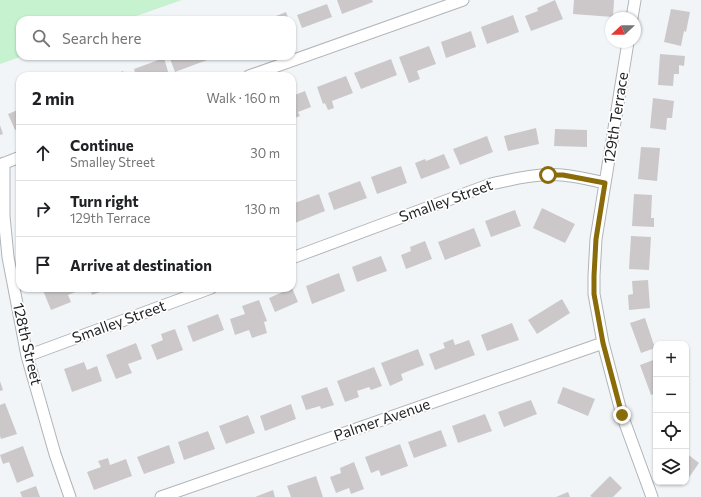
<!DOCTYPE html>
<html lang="en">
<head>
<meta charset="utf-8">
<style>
  :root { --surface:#fff; --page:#f6f6f6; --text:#202124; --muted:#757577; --line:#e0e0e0 }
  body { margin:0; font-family:Commissioner,sans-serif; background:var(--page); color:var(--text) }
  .controls { position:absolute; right:12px; bottom:12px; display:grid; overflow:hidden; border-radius:8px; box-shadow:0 1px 3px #0004 }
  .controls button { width:36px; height:36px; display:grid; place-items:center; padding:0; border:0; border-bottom:1px solid var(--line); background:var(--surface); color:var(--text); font:20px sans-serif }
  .compass { position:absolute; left:605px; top:12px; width:36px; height:36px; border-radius:50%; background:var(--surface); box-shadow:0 1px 3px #0004; rotate:248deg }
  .stop { position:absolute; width:12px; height:12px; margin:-9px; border:3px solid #896b0a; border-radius:50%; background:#fff }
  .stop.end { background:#896b0a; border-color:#fff; box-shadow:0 1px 4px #0008 }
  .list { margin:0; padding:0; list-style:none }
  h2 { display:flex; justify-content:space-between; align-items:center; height:52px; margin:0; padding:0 16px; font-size:17px }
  h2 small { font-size:13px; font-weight:400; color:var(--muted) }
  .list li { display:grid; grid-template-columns:26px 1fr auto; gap:12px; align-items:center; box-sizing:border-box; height:56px; padding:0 16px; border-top:1px solid var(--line) }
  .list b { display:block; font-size:15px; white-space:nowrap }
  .list p { margin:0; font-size:13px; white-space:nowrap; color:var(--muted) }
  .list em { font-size:13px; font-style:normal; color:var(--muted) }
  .icon { flex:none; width:22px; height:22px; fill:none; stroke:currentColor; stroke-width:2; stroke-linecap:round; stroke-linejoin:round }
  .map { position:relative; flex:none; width:701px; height:497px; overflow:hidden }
  .search { position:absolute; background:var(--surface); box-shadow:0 1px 3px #0004; left:16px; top:16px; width:280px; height:44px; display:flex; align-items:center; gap:10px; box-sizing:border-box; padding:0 14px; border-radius:12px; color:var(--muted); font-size:15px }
  .panel { position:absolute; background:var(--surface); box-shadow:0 1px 3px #0004; left:16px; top:72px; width:280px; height:220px; border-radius:12px }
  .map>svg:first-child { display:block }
  .green { fill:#c6f2d0 }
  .building { fill:#ccc8c9 }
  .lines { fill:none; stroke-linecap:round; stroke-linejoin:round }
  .street-casing { stroke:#b1b4b7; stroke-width:13 }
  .street { stroke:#fff; stroke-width:11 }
  .route { stroke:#896b0a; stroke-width:5 }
  .labels { text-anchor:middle; stroke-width:3.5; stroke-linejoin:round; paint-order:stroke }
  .street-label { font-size:15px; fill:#1e1f20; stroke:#fff }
</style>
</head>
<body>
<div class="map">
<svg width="701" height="497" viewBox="0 0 701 497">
  <rect width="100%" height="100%" fill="#f1f5f8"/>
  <path class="green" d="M0,0H182L125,20H20V56H23L0,64Z"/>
  <path class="building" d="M337,0H372L373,2L342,14Z
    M555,0L563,19L531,31L525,16L538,11L537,8Z
    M574,0H614L613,17L573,14Z
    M327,4L332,17L302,28L297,15Z
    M671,9L690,12L686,32L684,31L681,46L664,42Z
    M286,12L289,20H266Z
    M513,15L519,32L487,44L481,27Z
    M471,31L476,47L446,58L441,42Z
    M429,46L436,64L417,71L420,79L409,83L399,57Z
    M660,54L685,56L684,66L679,65V74H674L673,86L658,85Z
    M169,56H209L210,59L175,72Z
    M164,58L169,75L165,76H136L134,69Z
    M391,59L397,75L361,89L354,73Z
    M123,71L125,76H111Z
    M346,76L353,93L332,101L334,108L328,110L325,103L323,104L317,87Z
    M305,91L311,107L298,112L300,116L292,119V96Z
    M653,98L674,101L672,118H667L666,130L650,128Z
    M20,109V128L15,130L8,114Z
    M0,125L3,134L0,135Z
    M536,128L539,144L508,151L504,136Z
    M555,129L587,130V147L554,146Z
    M487,136L493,152L460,165L453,149Z
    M641,147L660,148L657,181L638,179Z
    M444,154L450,168L421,179L415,163L425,159L426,161Z
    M401,166L407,183L377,194L371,177Z
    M360,181L367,198L334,210L328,193Z
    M319,194L325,211L295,223L292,216V204Z
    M634,194L652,195L651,218H654V227L632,226Z
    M542,208L575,224L565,243L533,228Z
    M515,210L521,226L491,237L485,221Z
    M474,228L481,246L445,260L438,242Z
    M631,236L651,237L649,270L629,269Z
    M425,241L432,259L406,269L401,255L411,251L410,247Z
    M381,256L387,271L357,282L352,267Z
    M339,273L345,291L312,304L306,286Z
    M648,280L650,308L629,310L628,295L633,294L632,281Z
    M42,288H77L78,291L68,295L71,302L51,310Z
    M90,288H111L92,295Z
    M292,288L298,302L275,312L269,298Z
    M562,299L570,313L537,334L528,320Z
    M259,300L267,321L264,322L267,333L252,338L249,330L235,335L230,319L245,314L242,306Z
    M218,314L224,330L193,342L187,326Z
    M645,318L655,348L641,353L630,323Z
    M512,323L519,340L487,351L481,335Z
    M175,329L183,350L157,360L151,345L163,340L161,334Z
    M453,339L455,345L469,340L475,355L435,370L429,354L445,348L443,343Z
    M136,343L142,359L128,364L132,373L116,379L106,355Z
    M418,349L424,365L401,374L403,380L390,386L381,363Z
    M656,359V393L651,395L640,365Z
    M84,362L87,370L97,366L102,381L72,392L64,369Z
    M374,367L382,386L371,390L369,387L357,391L359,397L345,402L337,381Z
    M0,381L3,390L0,391Z
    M327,387L334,405L321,409L320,406L306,410L301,396Z
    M563,387L595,399L588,416L557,403Z
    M531,400L537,414L504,427L498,412Z
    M5,403L17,434L1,439L0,436V405Z
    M291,404L296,419L265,431L260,416Z
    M485,414L492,431L458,443L452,426Z
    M248,415L255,433L226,444L219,426Z
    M441,430L447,446L414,458L408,442Z
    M208,431L215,449L184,460L178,442Z
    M400,444L408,466L381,476L379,470L371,473L365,457Z
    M169,445L175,463L144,474L137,457Z
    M23,446L34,476L17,483L9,462L3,464L0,455Z
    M686,449L688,451L686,453L699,463L688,479L686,478Z
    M108,458L110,465L126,459L132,476L94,490L87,472L101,467L98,461Z
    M354,462L364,489L351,494L349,488L336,493L330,477L341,473L340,468Z
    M316,476L323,497H291L287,486Z
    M610,476L622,488L613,497H592L590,496Z
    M36,486L40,497H22L20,492Z
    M273,490L275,497H255Z
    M568,492L570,497H556Z"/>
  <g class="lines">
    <g class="street-casing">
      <path id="street" d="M632,18L635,0
        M628,42L596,239L594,276V294L603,343L622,415L652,497
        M249,76L463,0
        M4,163V216L8,257L27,356L55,454L70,497
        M0,165L20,157
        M292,258L491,184C514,179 538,173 562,175C576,176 591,180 605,183
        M27,356L211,288
        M161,497L603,343"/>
    </g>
    <use href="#street" class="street"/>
  </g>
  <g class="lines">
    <path class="route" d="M548,175H563L605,183L596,239L594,276V294L603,343L622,415"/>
  </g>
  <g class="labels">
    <g class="street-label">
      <text transform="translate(616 118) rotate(-81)" y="5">129th Terrace</text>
      <text transform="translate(446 201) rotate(-20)" y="5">Smalley Street</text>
      <text transform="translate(119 322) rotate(-20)" y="5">Smalley Street</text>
      <text transform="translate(27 344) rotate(77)" y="5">128th Street</text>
      <text transform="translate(382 420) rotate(-19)" y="5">Palmer Avenue</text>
    </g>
  </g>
</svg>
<div class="controls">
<button>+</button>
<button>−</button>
<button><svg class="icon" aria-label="locate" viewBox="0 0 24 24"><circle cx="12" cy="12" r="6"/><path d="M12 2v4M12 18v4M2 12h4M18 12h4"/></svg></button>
<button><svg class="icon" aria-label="layers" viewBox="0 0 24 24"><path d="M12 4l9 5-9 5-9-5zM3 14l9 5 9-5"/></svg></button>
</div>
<svg class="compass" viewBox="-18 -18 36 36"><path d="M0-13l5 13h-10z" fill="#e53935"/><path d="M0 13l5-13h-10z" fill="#757577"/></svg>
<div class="stop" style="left:548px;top:175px"></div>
<div class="stop end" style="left:622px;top:415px"></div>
<div class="search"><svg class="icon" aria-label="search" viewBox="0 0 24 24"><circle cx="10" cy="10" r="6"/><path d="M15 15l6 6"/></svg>Search here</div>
<section class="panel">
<h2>2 min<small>Walk · 160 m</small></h2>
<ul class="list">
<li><svg class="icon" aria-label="ahead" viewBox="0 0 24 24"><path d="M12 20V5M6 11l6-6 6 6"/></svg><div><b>Continue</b><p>Smalley Street</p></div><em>30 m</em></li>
<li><svg class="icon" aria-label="right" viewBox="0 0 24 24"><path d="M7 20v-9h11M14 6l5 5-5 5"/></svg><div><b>Turn right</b><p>129th Terrace</p></div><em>130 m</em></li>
<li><svg class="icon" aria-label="arrive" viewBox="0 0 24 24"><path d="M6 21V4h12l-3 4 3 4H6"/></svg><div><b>Arrive at destination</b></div></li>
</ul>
</section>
</div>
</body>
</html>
